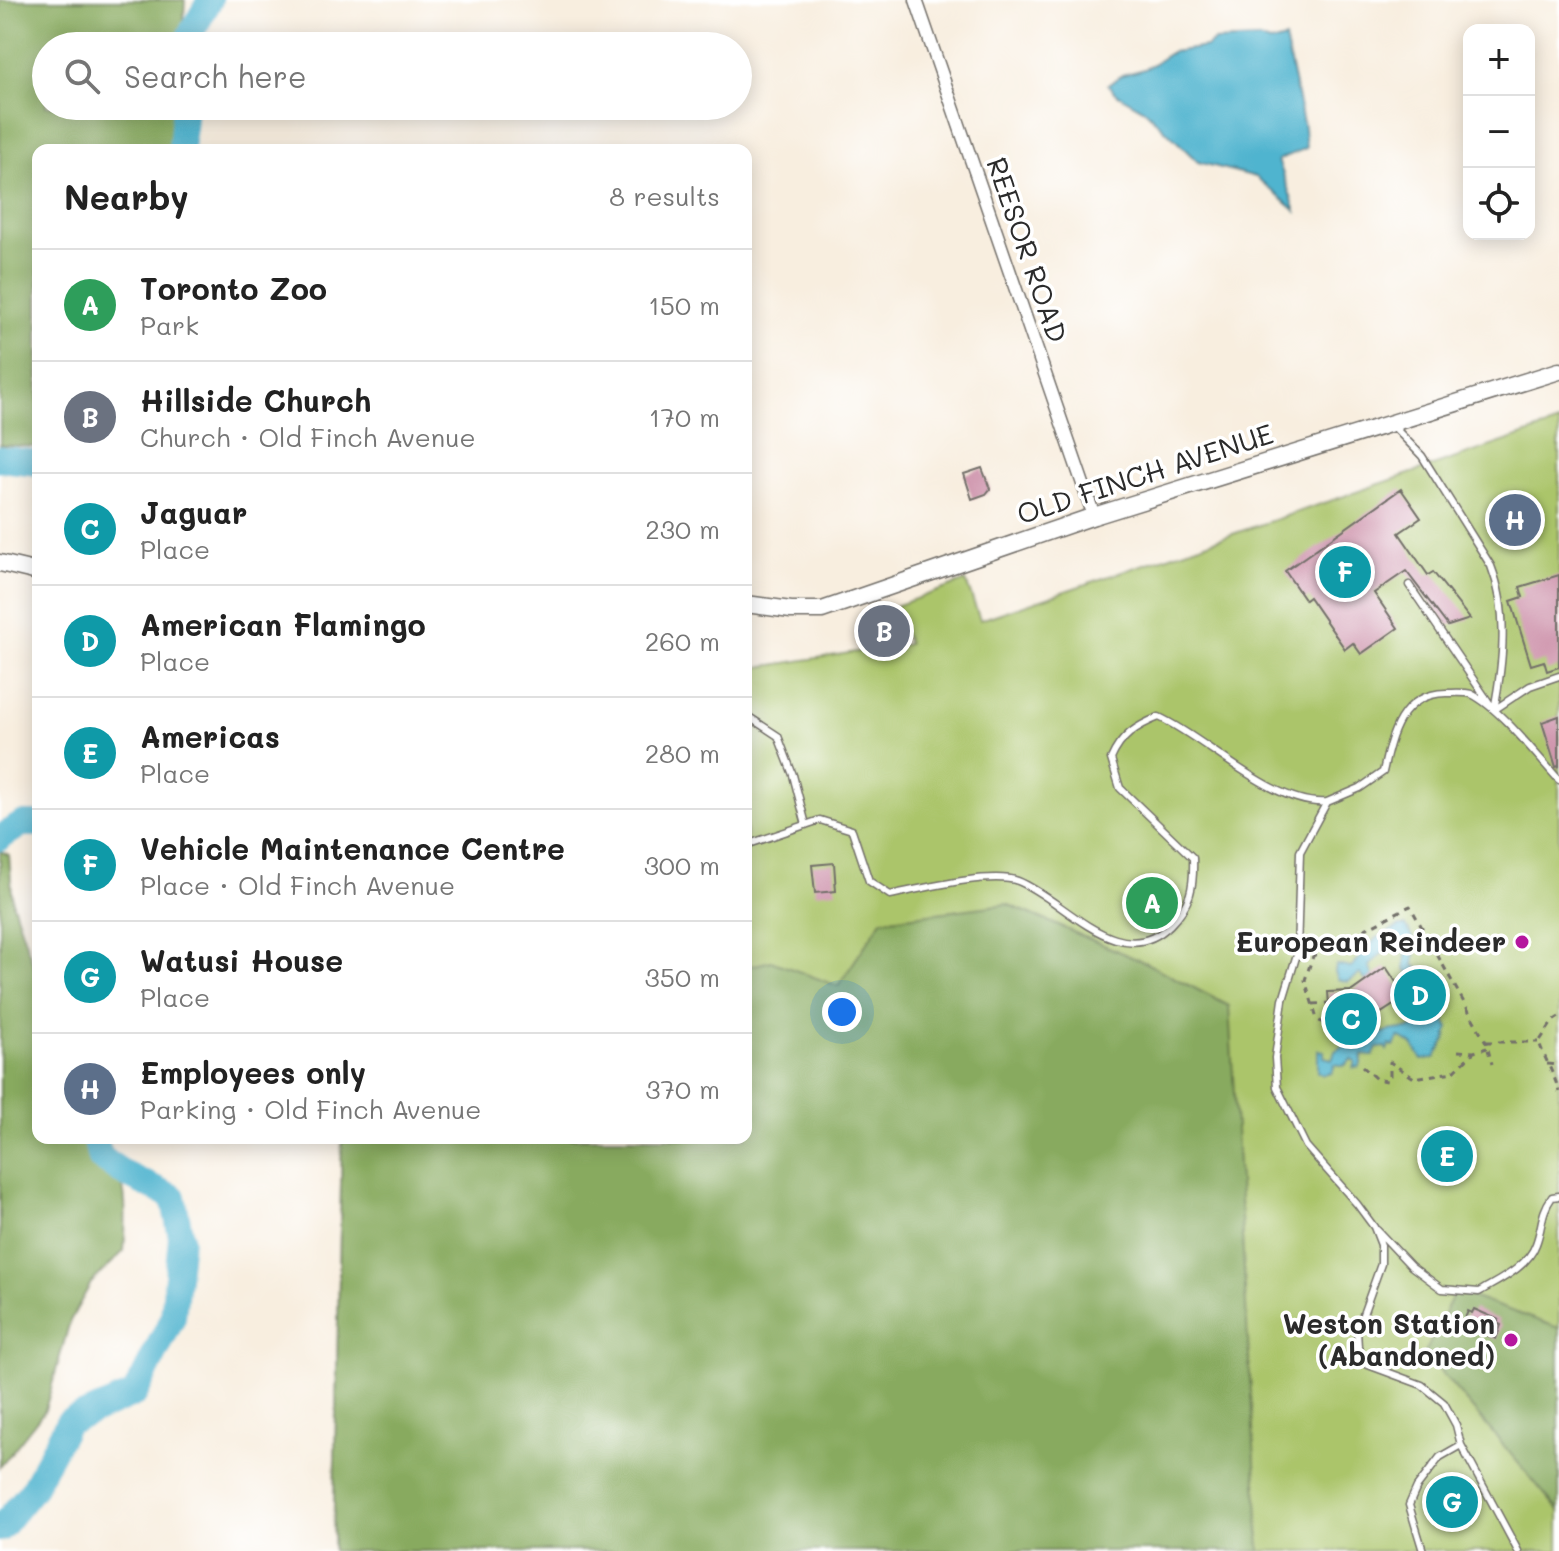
<!DOCTYPE html>
<html lang="en">
<head>
<meta charset="utf-8">
<style>
  :root { --surface:#fff; --page:#f6f6f6; --text:#222; --muted:#767676; --line:#e0e0e0; --accent:#111827 }
  body { margin:0; font-family:Mali,sans-serif; background:var(--page); color:var(--text) }
  .controls { position:absolute; right:24px; top:24px; display:grid; overflow:hidden; border-radius:16px; box-shadow:0 4px 20px #0003 }
  .controls button { width:72px; height:72px; display:grid; place-items:center; padding:0; border:0; border-bottom:2px solid var(--line); background:var(--surface); color:var(--text); font:40px sans-serif }
  .you { position:absolute; left:842px; top:1012px; width:28px; height:28px; margin:-20px; border:6px solid #fff; border-radius:50%; background:#1a73e8; box-shadow:0 0 0 12px #1a73e833 }
  .badge { display:grid; place-items:center; width:52px; height:52px; border-radius:50%; background:var(--accent); color:#fff; font-size:26px; font-weight:700 }
  .pin { position:absolute; translate:-50% -50%; border:4px solid #fff; box-shadow:0 2px 8px #0006 }
  .list { margin:0; padding:0; list-style:none }
  h2 { display:flex; justify-content:space-between; align-items:center; height:104px; margin:0; padding:0 32px; font-size:34px }
  h2 small { font-size:26px; font-weight:400; color:var(--muted) }
  .list li { display:grid; grid-template-columns:52px 1fr auto; gap:24px; align-items:center; box-sizing:border-box; height:112px; padding:0 32px; border-top:2px solid var(--line) }
  .list b { display:block; font-size:30px; white-space:nowrap }
  .list p { margin:0; font-size:26px; white-space:nowrap; color:var(--muted) }
  .list em { font-size:26px; font-style:normal; color:var(--muted) }
  .icon { flex:none; width:44px; height:44px; fill:none; stroke:currentColor; stroke-width:2; stroke-linecap:round; stroke-linejoin:round }
  .map { position:relative; flex:none; width:1559px; height:1551px; overflow:hidden }
  .search { position:absolute; background:var(--surface); box-shadow:0 4px 20px #0003; left:32px; top:32px; width:720px; height:88px; display:flex; align-items:center; gap:20px; box-sizing:border-box; padding:0 28px; border-radius:44px; color:var(--muted); font-size:30px }
  .panel { position:absolute; background:var(--surface); box-shadow:0 4px 20px #0003; left:32px; top:144px; width:720px; height:1000px; border-radius:16px }
  .map>svg:first-child { display:block }
  .green { fill:#abc56b; stroke:#6b784b; stroke-width:2 }
  .forest { fill:#88aa5f; stroke:#5a6a45; stroke-width:2 }
  .water { fill:#50b4cf; stroke:#3e707d; stroke-width:2 }
  .lines { fill:none; stroke-linecap:round; stroke-linejoin:round }
  .river { stroke:#50b4cf; stroke-width:26 }
  .building { fill:#cd92aa }
  .service-casing { stroke:#736f6a; stroke-width:9 }
  .minor-casing { stroke:#736f6a; stroke-width:15 }
  .tertiary-casing { stroke:#736f6a; stroke-width:19 }
  .path { stroke:#736f6a; stroke-width:3; stroke-dasharray:6 6; stroke-linecap:butt }
  .service { stroke:#fff; stroke-width:6 }
  .minor { stroke:#fff; stroke-width:12 }
  .tertiary { stroke:#fff; stroke-width:16 }
  .poi-dot { fill:#b5179e; stroke:#fff; stroke-width:3 }
  .labels { text-anchor:middle; stroke-width:7; stroke-linejoin:round; paint-order:stroke }
  .street-label { font-size:28px; fill:#2b2b2b; stroke:#fff }
  .poi-label { font-size:28px; font-weight:bold; fill:#2b2b2b; stroke:#fff; text-anchor:end }
</style>
</head>
<body>
<div class="map">
<svg width="1559" height="1551" viewBox="0 0 1559 1551">
  <rect width="100%" height="100%" fill="#fff"/>
  <filter id="ink" filterUnits="userSpaceOnUse"><feTurbulence type="fractalNoise" baseFrequency=".0125" numOctaves="2"/><feDisplacementMap in="SourceGraphic" scale="16" xChannelSelector="R" yChannelSelector="G"/><feConvolveMatrix kernelMatrix="1 2 1 2 8 2 1 2 1" color-interpolation-filters="sRGB"/></filter>
  <filter id="wash" filterUnits="userSpaceOnUse"><feTurbulence type="fractalNoise" baseFrequency=".006" numOctaves="4" result="noise"/><feDisplacementMap in="SourceGraphic" scale="32" xChannelSelector="R" yChannelSelector="G"/><feGaussianBlur stdDeviation="1.8" result="paint"/><feColorMatrix in="noise" values="0 0 0 0 0 0 0 0 0 0 0 0 0 0 0 0 0 1.4 0 .05"/><feComposite in="paint" operator="in"/></filter>
  <g filter="url(#wash)">
    <rect width="100%" height="100%" fill="#f8eedf"/>
    <path class="green" d="M1559,423V1551H333L342,1138H746V669L908,644L895,606L966,581L980,620Z"/>
    <path class="forest" d="M0,0H185L182,46H46V106H178L175,150H38V447L0,445Z
      M0,851L9,855L13,904L38,979V1138H106C126,1184 128,1201 124,1251L91,1283L70,1321L45,1410L0,1467Z
      M1007,904L1146,963L1229,1006L1260,1551H333L342,1138H746V967L771,961L838,986L882,920Z
      M1455,1291L1559,1328V1511L1425,1353Z"/>
    <path class="water" d="M1259,39L1270,43L1285,39L1304,128L1306,148L1278,160L1296,211L1256,177L1198,162L1146,111L1115,93L1108,85L1122,75L1145,69L1172,52L1206,47L1214,41Z
      M1400,926H1406L1416,942L1414,965L1425,974L1426,988C1441,998 1440,1014 1449,1028L1446,1040L1435,1058L1422,1060L1413,1045L1399,1037L1394,1046L1389,1045L1387,1050L1385,1047L1377,1048L1373,1056L1363,1055L1360,1067L1354,1068L1356,1062L1352,1059L1344,1066L1335,1064L1332,1073L1323,1075L1318,1072V1050L1324,1051V1057L1332,1059L1335,1051L1345,1045L1363,1044L1369,1035L1368,1027L1373,1026L1383,1033C1401,1025 1421,1036 1428,1012L1416,999L1418,980L1405,969L1406,949L1399,941L1392,944L1369,966L1373,976L1366,981L1360,974L1347,982L1338,980L1335,972L1336,965L1351,968L1376,938Z"/>
    <g class="lines">
      <path class="river" d="M189,46L190,35L210,0
        M181,150L185,106
        M0,459L38,463
        M0,838L22,824H38
        M0,1529L32,1490L68,1422L135,1394L173,1317L181,1237L173,1197L125,1174L100,1157L95,1138"/>
    </g>
    <g id="blocks">
      <path class="building" d="M982,468L990,489L986,494L972,499L964,474Z
        M1401,489L1421,518L1399,533L1428,575L1433,572L1470,619L1448,626L1406,571L1374,593L1398,628L1361,654L1353,643L1345,649L1309,597L1305,600L1285,571Z
        M1559,575V667L1547,671L1544,661L1531,665L1511,601L1523,597L1520,587Z
        M890,615L898,641L879,647L871,621Z
        M1559,716V766L1556,767L1542,722Z
        M834,863L836,891L815,893L812,865Z
        M1386,967L1406,997L1378,1015L1370,1001L1329,1005L1328,992L1352,991Z
        M1474,1309L1499,1320L1497,1323L1501,1325L1496,1339L1462,1325L1468,1311L1472,1313Z
        M1456,1484L1472,1506L1448,1522L1433,1499Z"/>
    </g>
  </g>
  <g filter="url(#ink)">
    <use href="#blocks" fill-opacity="0" stroke="#736f6a" stroke-width="2"/>
    <g class="lines">
      <g class="service-casing">
        <path id="service" d="M1394,427L1422,456L1491,566C1509,612 1503,663 1494,710
          M1409,585L1494,710L1530,686L1559,676
          M746,715L778,736L793,775L806,825
          M746,845L820,820L852,830L869,881L890,895C920,889 991,871 1018,881C1064,899 1120,975 1170,925C1191,904 1194,887 1193,858L1120,788L1111,759C1121,736 1136,726 1159,717C1207,739 1274,807 1327,802
          M1377,1230L1411,1266L1442,1289L1479,1292C1499,1280 1528,1267 1536,1244C1543,1226 1540,1214 1552,1197L1559,1196
          M1423,1551L1409,1505L1417,1487L1440,1457L1461,1445
          M1518,1551L1461,1445L1456,1425L1444,1403L1422,1385L1368,1365L1358,1347L1357,1331L1381,1264V1245L1374,1227L1357,1204L1306,1146L1277,1087L1275,1058L1283,1000L1297,954L1300,852L1327,802L1360,788L1383,772C1391,736 1400,694 1446,693C1454,693 1464,692 1471,694C1499,707 1537,756 1559,780"/>
      </g>
      <g class="minor-casing">
        <path id="minor" d="M916,0L1094,516"/>
      </g>
      <g class="tertiary-casing">
        <path id="tertiary" d="M0,563L38,572
          M746,604L791,610H822L1094,516L1559,371"/>
      </g>
      <path class="path" d="M1313,1004L1329,1003
        M1559,1017L1553,1021L1539,1042C1545,1060 1554,1073 1559,1092
        M1340,1041L1337,1033L1317,1019L1305,980L1313,956L1410,906L1486,1042L1492,1064
        M1486,1042H1538
        M1458,1051L1474,1052
        M1547,1064L1559,1065
        M1362,1066L1376,1079L1387,1081L1390,1076V1062L1414,1078L1453,1072L1474,1052L1487,1048"/>
      <use href="#service" class="service"/>
      <use href="#minor" class="minor"/>
      <use href="#tertiary" class="tertiary"/>
    </g>
  </g>
  <g class="poi-dot">
    <circle cx="1522" cy="942" r="8"/>
    <circle cx="1511" cy="1340" r="8"/>
  </g>
  <g class="labels">
    <g class="street-label">
      <text transform="translate(1027 250) rotate(71)" y="10">REESOR ROAD</text>
      <text transform="translate(1145 474) rotate(-18)" y="10">OLD FINCH AVENUE</text>
    </g>
    <g class="poi-label">
      <text x="1506" y="952">European Reindeer</text>
      <text x="1495" y="1334">Weston Station<tspan x="1495" dy="32">(Abandoned)</tspan></text>
    </g>
  </g>
</svg>
<div class="controls">
<button>+</button>
<button>−</button>
<button><svg class="icon" aria-label="locate" viewBox="0 0 24 24"><circle cx="12" cy="12" r="6"/><path d="M12 2v4M12 18v4M2 12h4M18 12h4"/></svg></button>
</div>
<div class="you"></div>
<div class="pin badge" style="left:1152px;top:903px;background:#2e9e5b">A</div>
<div class="pin badge" style="left:884px;top:631px;background:#6b7280">B</div>
<div class="pin badge" style="left:1351px;top:1019px;background:#0f9aa8">C</div>
<div class="pin badge" style="left:1420px;top:995px;background:#0f9aa8">D</div>
<div class="pin badge" style="left:1447px;top:1156px;background:#0f9aa8">E</div>
<div class="pin badge" style="left:1345px;top:572px;background:#0f9aa8">F</div>
<div class="pin badge" style="left:1452px;top:1502px;background:#0f9aa8">G</div>
<div class="pin badge" style="left:1515px;top:520px;background:#5c6f8a">H</div>
<div class="search"><svg class="icon" aria-label="search" viewBox="0 0 24 24"><circle cx="10" cy="10" r="6"/><path d="M15 15l6 6"/></svg>Search here</div>
<section class="panel">
<h2>Nearby<small>8 results</small></h2>
<ul class="list">
<li><span class="badge" style="background:#2e9e5b">A</span><div><b>Toronto Zoo</b><p>Park</p></div><em>150 m</em></li>
<li><span class="badge" style="background:#6b7280">B</span><div><b>Hillside Church</b><p>Church · Old Finch Avenue</p></div><em>170 m</em></li>
<li><span class="badge" style="background:#0f9aa8">C</span><div><b>Jaguar</b><p>Place</p></div><em>230 m</em></li>
<li><span class="badge" style="background:#0f9aa8">D</span><div><b>American Flamingo</b><p>Place</p></div><em>260 m</em></li>
<li><span class="badge" style="background:#0f9aa8">E</span><div><b>Americas</b><p>Place</p></div><em>280 m</em></li>
<li><span class="badge" style="background:#0f9aa8">F</span><div><b>Vehicle Maintenance Centre</b><p>Place · Old Finch Avenue</p></div><em>300 m</em></li>
<li><span class="badge" style="background:#0f9aa8">G</span><div><b>Watusi House</b><p>Place</p></div><em>350 m</em></li>
<li><span class="badge" style="background:#5c6f8a">H</span><div><b>Employees only</b><p>Parking · Old Finch Avenue</p></div><em>370 m</em></li>
</ul>
</section>
</div>
</body>
</html>
